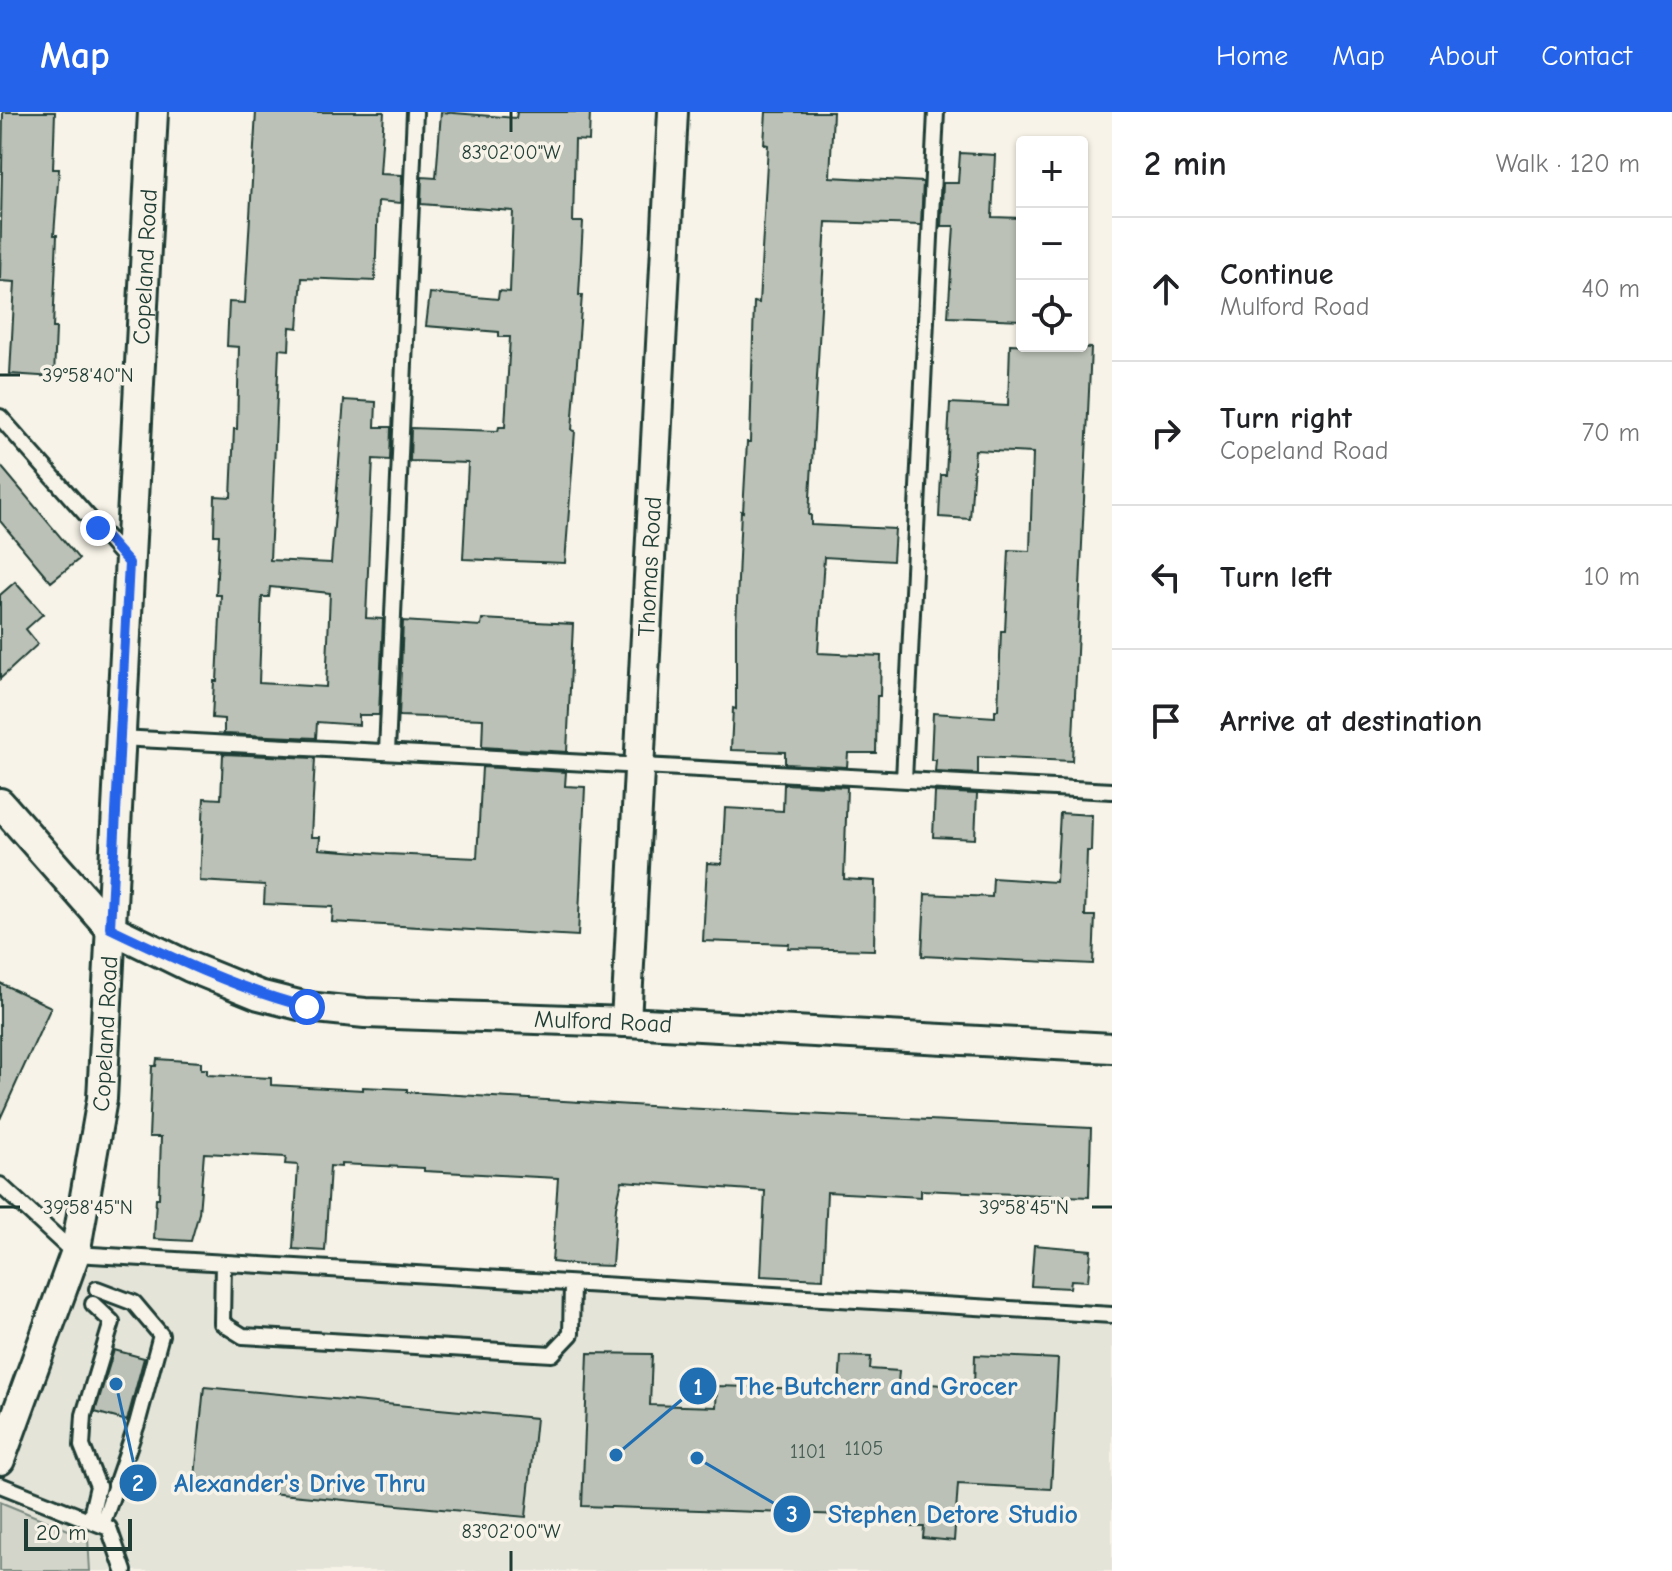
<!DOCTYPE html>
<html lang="en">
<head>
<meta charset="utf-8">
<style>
  :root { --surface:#fff; --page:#f6f6f6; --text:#202124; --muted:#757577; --line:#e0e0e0; --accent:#2563eb }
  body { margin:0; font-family:"Comic Neue",sans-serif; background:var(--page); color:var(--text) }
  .controls { position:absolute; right:24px; top:24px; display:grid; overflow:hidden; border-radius:8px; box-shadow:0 2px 6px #0004 }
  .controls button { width:72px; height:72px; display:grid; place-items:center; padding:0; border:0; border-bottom:2px solid var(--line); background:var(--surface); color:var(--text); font:40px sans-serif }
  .scale { position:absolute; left:24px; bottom:20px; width:108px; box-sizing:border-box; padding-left:8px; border:4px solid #1f3d34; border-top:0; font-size:22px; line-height:28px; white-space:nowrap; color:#1f3d34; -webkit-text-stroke:6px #f7f3e8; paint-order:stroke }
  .stop { position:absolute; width:24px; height:24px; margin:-18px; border:6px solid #2563eb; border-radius:50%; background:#fff }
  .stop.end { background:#2563eb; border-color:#fff; box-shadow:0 2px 8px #0008 }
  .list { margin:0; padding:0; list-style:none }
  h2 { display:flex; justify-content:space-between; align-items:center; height:104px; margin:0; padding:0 32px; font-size:34px }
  h2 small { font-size:26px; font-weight:400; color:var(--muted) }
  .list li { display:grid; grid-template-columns:52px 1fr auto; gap:24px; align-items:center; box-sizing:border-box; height:144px; padding:0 32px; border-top:2px solid var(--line) }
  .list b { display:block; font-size:30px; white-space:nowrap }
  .list p { margin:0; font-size:26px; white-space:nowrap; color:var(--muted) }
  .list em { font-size:26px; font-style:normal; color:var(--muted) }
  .icon { flex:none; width:44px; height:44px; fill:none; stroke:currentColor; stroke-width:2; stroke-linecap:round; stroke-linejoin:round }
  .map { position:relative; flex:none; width:1112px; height:1459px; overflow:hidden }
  header { display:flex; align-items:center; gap:48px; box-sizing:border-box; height:112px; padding:0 40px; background:var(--accent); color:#fff }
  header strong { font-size:38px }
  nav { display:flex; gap:44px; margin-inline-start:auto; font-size:28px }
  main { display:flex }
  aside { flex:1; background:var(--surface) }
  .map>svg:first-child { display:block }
  .built { fill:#e5e4d9 }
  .green { fill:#d3d5ca; stroke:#79897f; stroke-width:2 }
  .building { fill:#bbc1b6; stroke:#1f3d34; stroke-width:2; fill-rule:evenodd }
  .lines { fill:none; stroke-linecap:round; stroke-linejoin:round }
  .service-casing { stroke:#1f3d34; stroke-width:20 }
  .minor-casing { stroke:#1f3d34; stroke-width:34 }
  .service { stroke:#f7f3e8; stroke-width:14 }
  .minor { stroke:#f7f3e8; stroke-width:28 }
  .route { stroke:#2563eb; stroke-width:10 }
  .ticks { fill:none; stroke:#1f3d34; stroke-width:3 }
  .labels { text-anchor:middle; stroke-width:7; stroke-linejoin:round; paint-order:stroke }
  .number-label { font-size:20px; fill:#465e54 }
  .street-label { font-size:24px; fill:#1f3d34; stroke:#f7f3e8 }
  .ticks-label { font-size:20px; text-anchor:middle; fill:#1f3d34; stroke:#f7f3e8; stroke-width:7; stroke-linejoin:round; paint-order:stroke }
  .leader { fill:none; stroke:#1f6fb2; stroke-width:3 }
  .callout-dot { fill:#1f6fb2; stroke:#f7f3e8; stroke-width:3 }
  .mark-label { font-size:24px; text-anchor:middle; font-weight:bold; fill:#fff }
  .callout-label { font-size:26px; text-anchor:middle; font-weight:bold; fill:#1f6fb2; stroke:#f7f3e8; stroke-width:7; stroke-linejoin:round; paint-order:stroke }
</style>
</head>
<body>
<header>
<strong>Map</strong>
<nav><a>Home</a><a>Map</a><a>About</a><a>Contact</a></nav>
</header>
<main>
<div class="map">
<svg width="1112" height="1459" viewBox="0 0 1112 1459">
  <rect width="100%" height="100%" fill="#f7f3e8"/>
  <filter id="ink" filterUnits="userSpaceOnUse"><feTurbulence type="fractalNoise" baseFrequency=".0125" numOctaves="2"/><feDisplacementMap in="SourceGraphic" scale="16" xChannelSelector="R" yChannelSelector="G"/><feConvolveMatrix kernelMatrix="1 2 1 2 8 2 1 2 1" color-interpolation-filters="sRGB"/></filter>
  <g filter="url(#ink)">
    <path class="built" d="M72,1144L1112,1198V1459H89L0,1390V1301Z"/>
    <path class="green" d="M0,1390L88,1426L90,1459H0Z"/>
    <path class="building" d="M3,0H55L53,57H59L54,123H57L53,216H56L54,265L10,262L15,170L0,169Z
      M256,0H384L380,62L402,63L401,91L378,89L375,169L302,166L298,216L290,215L289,238L279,237L270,448L331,451L344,288L376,290L375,315H391L390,348L373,347L368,459L366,506L383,507L379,603H359V613L317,610L316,626L224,622V607L212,606L214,569H217L221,483H216L219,423H214L215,384L231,385L234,317H237L239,235L227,234L229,190L245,191ZM270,475L330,481L326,575L259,571L262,485H269Z
      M441,0L516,6L517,0H590L589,29L575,28L573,110H583L579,183H582L572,318L575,319L565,451L463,447L468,351L410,349L411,316L498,319L499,315H505L510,225H499V220L426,214L430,181L498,187L499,179L510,180L513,99L421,92L422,65L436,66Z
      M766,0H833L830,65L923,70L921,113L826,110L809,403H811V413L895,417L893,449L824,445L818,541L881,544L880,584H877L876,641H848L847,655L785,652V640L731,638L733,596L736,597V513L741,399L743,400L747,330H750L754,190L759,191L768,33L764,32Z
      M960,41L995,43L992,105L1022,106V208L948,205L954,114H941L943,71H958Z
      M1010,232L1091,236L1072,649L978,645V662L935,660L936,648H931L933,601L995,605V598H998L1001,519H1005L1009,438L1030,439L1033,341L975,338L970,407L939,405L941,363H946L950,291L1008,294Z
      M0,353L79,447L51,470L0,409Z
      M15,470L43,502L26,517L38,532L0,567V483Z
      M482,507L573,512L567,640L482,635L483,607L399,604L403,509L481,514Z
      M223,642L315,646L311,725H320L319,737L387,742L477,746L482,655L566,660L565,674L585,675L578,824L332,810L333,795L264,792L265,773L200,769L204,686L221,687Z
      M784,672L847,675L844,767L875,769L874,838L788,836L789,832L703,829L707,751L722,752L725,696L783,699Z
      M935,680L977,682L975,727L933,725Z
      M1060,701L1092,703L1091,739H1087L1085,804H1095L1093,852L922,844L925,782L992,785L993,766L1056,770Z
      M0,871L51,895L0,1007Z
      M157,947L201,950V957H207V963L271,966V973L363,978V975L407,977V980L683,996L1091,1016L1089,1085L921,1078V1085L827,1080L823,1167L761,1164L765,1079L622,1069L616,1095L612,1154L582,1153L552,1150L558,1066L424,1059V1056L341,1052V1055L330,1054L325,1139L293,1137L298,1053L285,1052L286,1045L204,1041L199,1101L191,1129L154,1127L156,1086H159L161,1025H149L152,954H156Z
      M1034,1133L1091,1138L1088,1169L1071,1168L1070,1176L1031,1174Z
      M114,1238L144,1246L127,1309L95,1300Z
      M588,1241L652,1242L650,1293L716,1295L717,1274L839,1278L841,1244L871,1245L870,1257L899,1259L898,1270L974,1275L975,1243L1058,1247L1051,1377L958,1372L954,1429L923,1426L924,1415H912L913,1409L844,1403L582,1394Z
      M204,1275L536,1306L526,1405L194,1374Z"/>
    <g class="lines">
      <g class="service-casing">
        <path id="service" d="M0,305L129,451
          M120,626L1112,679
          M387,640L415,0
          M904,668L936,0
          M0,1073L75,1142L1112,1203
          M223,1151L222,1211L243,1224L552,1242L571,1222L572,1172
          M97,1177L134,1191L161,1223L137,1312L102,1413
          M0,1373L109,1416L124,1459
          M90,1408L98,1374L82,1334L84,1303L112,1210L93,1192"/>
      </g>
      <g class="minor-casing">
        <g id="minor">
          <path id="s1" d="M0,691L110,816L190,855L259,883L307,895L365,901L626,910L1112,936"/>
          <path id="s2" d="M626,910L673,0"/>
          <path id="s3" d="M0,1348L75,1142L102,987L153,0"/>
        </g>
      </g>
      <use href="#service" class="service"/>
      <use href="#minor" class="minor"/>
    </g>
  </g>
  <g class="lines" filter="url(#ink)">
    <path class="route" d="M98,416L129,451L110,816C175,847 237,877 307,895"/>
  </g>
  <path class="ticks" d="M511,0V20M0,263H20M0,1095H20M1092,1095H1112M511,1439V1459"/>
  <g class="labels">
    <g class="number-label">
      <text x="864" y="1343">1105</text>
      <text x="808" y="1346">1101</text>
    </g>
    <g class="street-label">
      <text dy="8" stroke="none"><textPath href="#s3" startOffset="1210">Copeland Road</textPath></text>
      <text dy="8" stroke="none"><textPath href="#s2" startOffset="456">Thomas Road</textPath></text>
      <text dy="8" stroke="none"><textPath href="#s1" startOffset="676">Mulford Road</textPath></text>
      <text dy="8" stroke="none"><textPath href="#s3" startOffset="442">Copeland Road</textPath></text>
    </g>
  </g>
  <g class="ticks-label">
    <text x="511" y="47">83°02'00"W</text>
    <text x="88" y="270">39°58'40"N</text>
    <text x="88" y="1102">39°58'45"N</text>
    <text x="1024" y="1102">39°58'45"N</text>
    <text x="511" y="1426">83°02'00"W</text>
  </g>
  <path class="leader" d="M616 1343L698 1274M116 1272L138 1371M697 1346L792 1402"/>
  <g class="callout-dot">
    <circle cx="616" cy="1343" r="8"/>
    <circle cx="116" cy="1272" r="8"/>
    <circle cx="697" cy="1346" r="8"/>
    <circle cx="698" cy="1274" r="20"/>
    <circle cx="138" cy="1371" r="20"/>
    <circle cx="792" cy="1402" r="20"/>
  </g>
  <g class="mark-label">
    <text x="698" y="1283">1</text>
    <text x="138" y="1379">2</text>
    <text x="792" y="1410">3</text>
  </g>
  <g class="callout-label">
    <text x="876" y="1283">The Butcherr and Grocer</text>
    <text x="300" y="1380">Alexander's Drive Thru</text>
    <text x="953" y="1411">Stephen Detore Studio</text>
  </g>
</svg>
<div class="controls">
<button>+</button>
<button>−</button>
<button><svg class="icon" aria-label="locate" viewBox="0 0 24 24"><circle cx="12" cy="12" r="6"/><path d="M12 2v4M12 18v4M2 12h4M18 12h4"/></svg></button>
</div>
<div class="scale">20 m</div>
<div class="stop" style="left:307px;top:895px"></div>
<div class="stop end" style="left:98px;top:416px"></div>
</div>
<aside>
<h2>2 min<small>Walk · 120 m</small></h2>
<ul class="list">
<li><svg class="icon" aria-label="ahead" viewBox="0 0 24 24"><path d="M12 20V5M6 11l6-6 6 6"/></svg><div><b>Continue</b><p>Mulford Road</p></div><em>40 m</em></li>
<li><svg class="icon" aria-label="right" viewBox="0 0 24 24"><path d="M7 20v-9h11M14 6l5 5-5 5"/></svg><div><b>Turn right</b><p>Copeland Road</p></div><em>70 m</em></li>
<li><svg class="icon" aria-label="left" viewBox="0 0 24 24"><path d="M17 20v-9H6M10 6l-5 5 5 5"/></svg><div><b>Turn left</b></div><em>10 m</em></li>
<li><svg class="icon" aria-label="arrive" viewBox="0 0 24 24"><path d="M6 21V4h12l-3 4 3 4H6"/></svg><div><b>Arrive at destination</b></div></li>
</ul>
</aside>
</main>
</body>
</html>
